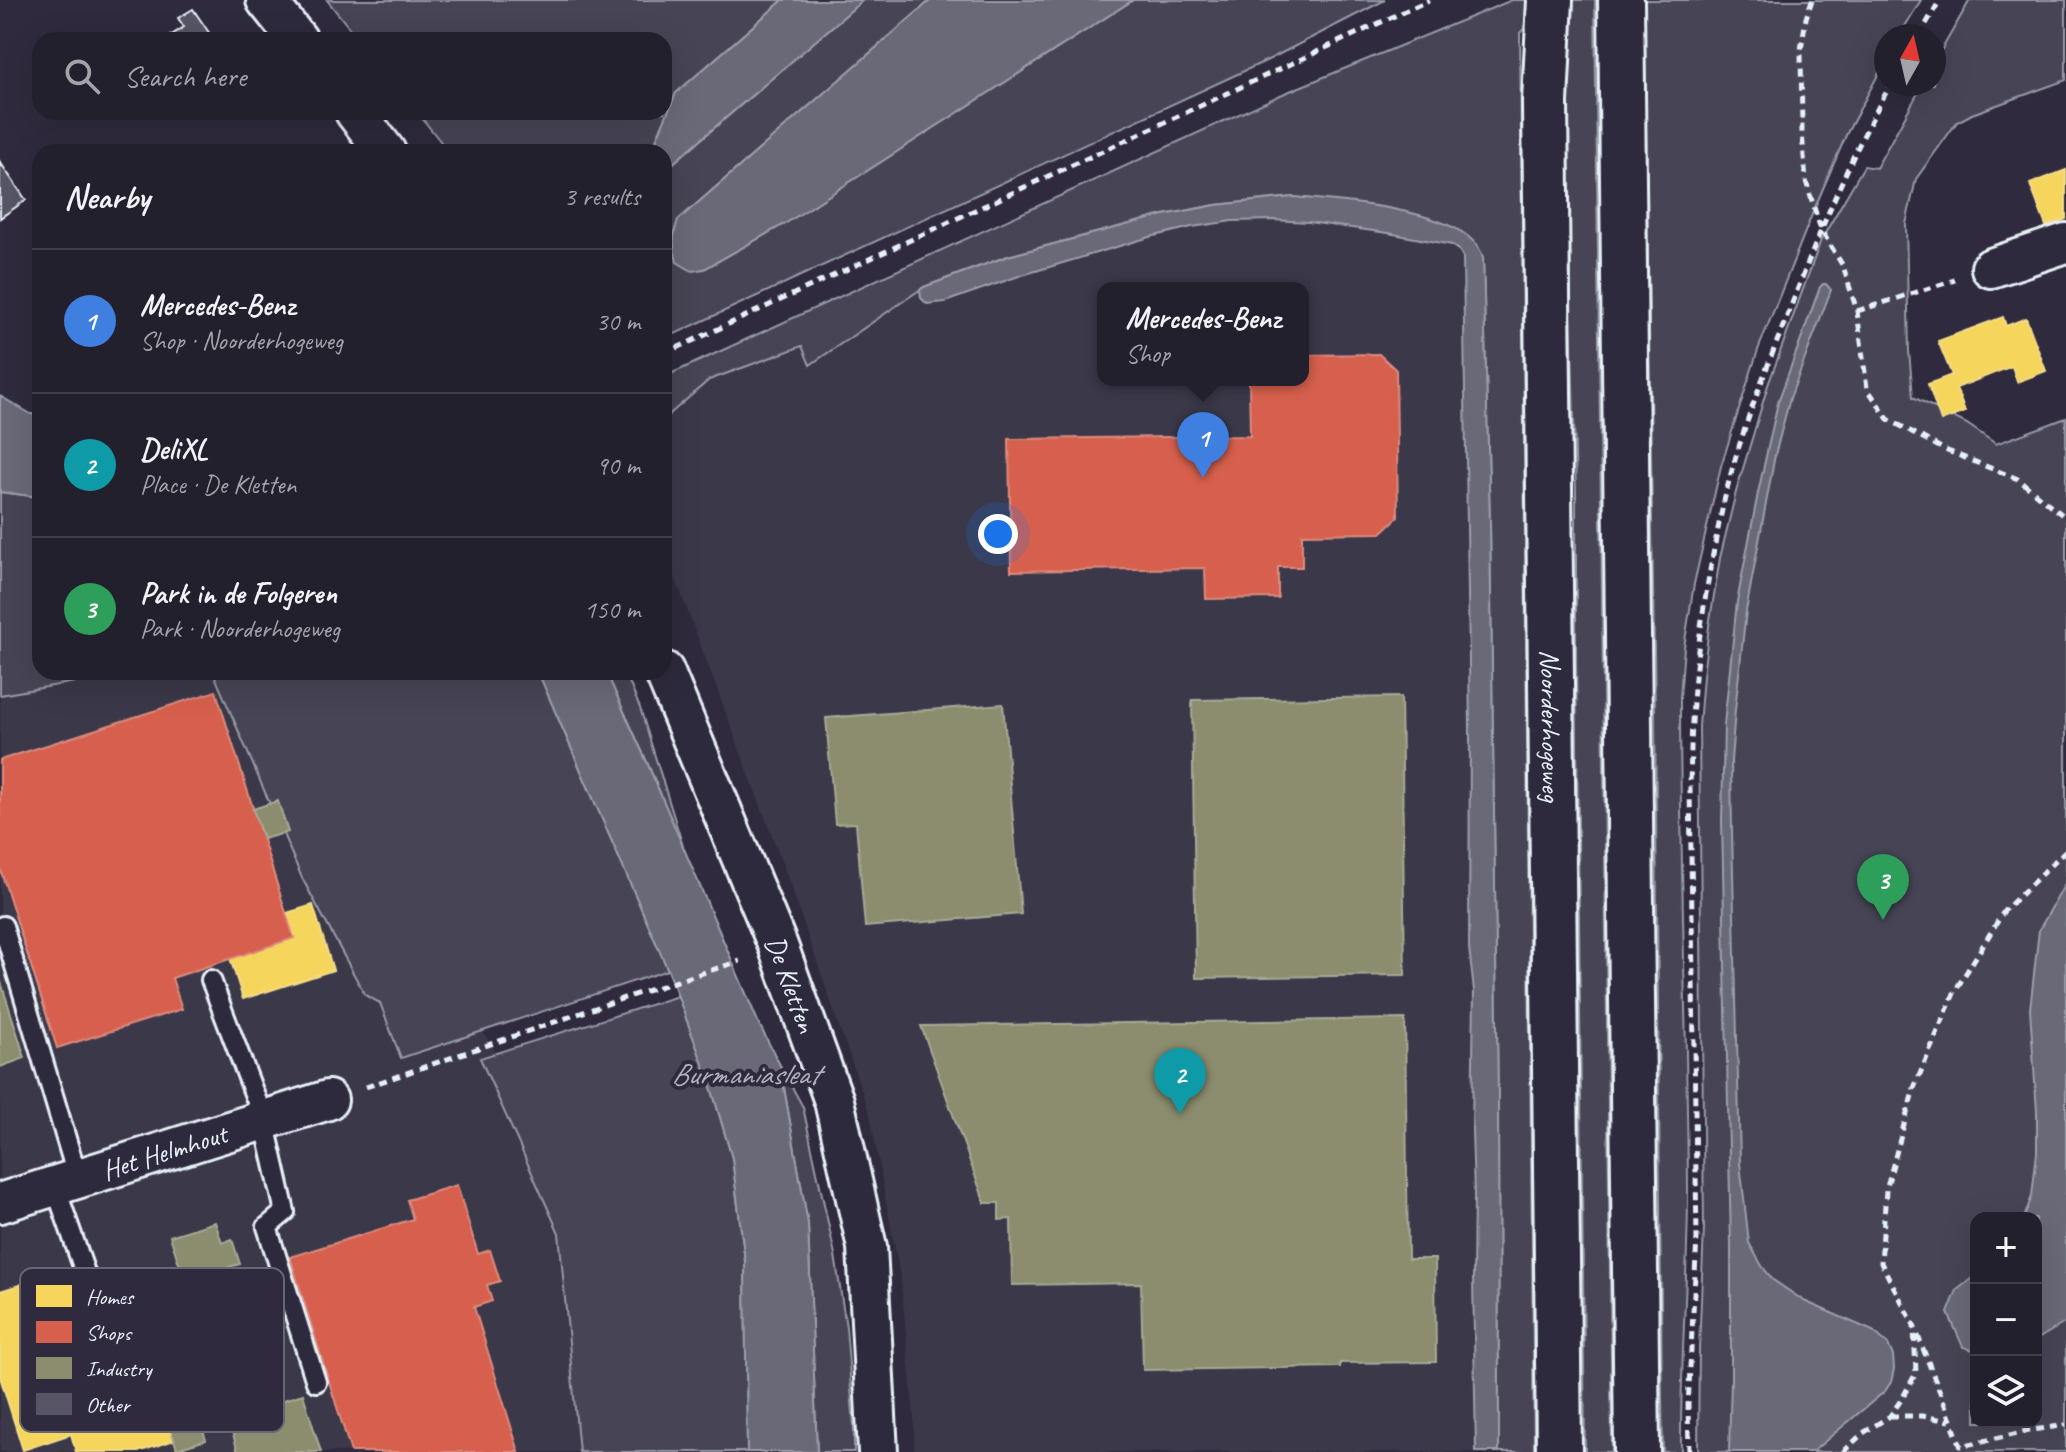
<!DOCTYPE html>
<html lang="en">
<head>
<meta charset="utf-8">
<style>
  :root { --surface:#23202e; --page:#2f2d3a; --text:#f1f3f6; --muted:#a3a3aa; --line:#403e4a; --accent:#d93025 }
  body { margin:0; font-family:Caveat,sans-serif; background:var(--page); color:var(--text) }
  .controls { position:absolute; right:24px; bottom:24px; display:grid; overflow:hidden; border-radius:16px; box-shadow:0 8px 32px #0002 }
  .controls button { width:72px; height:72px; display:grid; place-items:center; padding:0; border:0; border-bottom:2px solid var(--line); background:var(--surface); color:var(--text); font:40px sans-serif }
  .compass { position:absolute; left:1874px; top:24px; width:72px; height:72px; border-radius:50%; background:var(--surface); box-shadow:0 8px 32px #0002; rotate:8deg }
  .you { position:absolute; left:998px; top:534px; width:28px; height:28px; margin:-20px; border:6px solid #fff; border-radius:50%; background:#1a73e8; box-shadow:0 0 0 12px #1a73e833 }
  .badge { display:grid; place-items:center; width:52px; height:52px; border-radius:50%; background:var(--accent); color:#fff; font-size:26px; font-weight:700 }
  .pin { position:absolute; translate:-50% -66px; filter:drop-shadow(0 2px 4px #0008) }
  .pin::after { content:''; position:absolute; top:42px; width:28px; height:24px; background:inherit; clip-path:polygon(0 0,100% 0,50% 100%) }
  .popup { position:absolute; left:1097px; top:282px; width:212px; height:104px; box-sizing:border-box; display:grid; place-content:center; border-radius:16px; background:var(--surface); filter:drop-shadow(0 2px 6px #0005); font-size:26px; white-space:nowrap; color:var(--muted) }
  .popup b { font-size:30px; color:var(--text) }
  .popup::after { content:''; position:absolute; left:50%; top:100%; margin-left:-16px; border:16px solid transparent; border-top-color:var(--surface) }
  .list { margin:0; padding:0; list-style:none }
  h2 { display:flex; justify-content:space-between; align-items:center; height:104px; margin:0; padding:0 32px; font-size:34px }
  h2 small { font-size:26px; font-weight:400; color:var(--muted) }
  .list li { display:grid; grid-template-columns:52px 1fr auto; gap:24px; align-items:center; box-sizing:border-box; height:144px; padding:0 32px; border-top:2px solid var(--line) }
  .list b { display:block; font-size:30px; white-space:nowrap }
  .list p { margin:0; font-size:26px; white-space:nowrap; color:var(--muted) }
  .list em { font-size:26px; font-style:normal; color:var(--muted) }
  .icon { flex:none; width:44px; height:44px; fill:none; stroke:currentColor; stroke-width:2; stroke-linecap:round; stroke-linejoin:round }
  .map { position:relative; flex:none; width:2066px; height:1452px; overflow:hidden }
  .search { position:absolute; background:var(--surface); box-shadow:0 8px 32px #0002; left:32px; top:32px; width:640px; height:88px; display:flex; align-items:center; gap:20px; box-sizing:border-box; padding:0 28px; border-radius:24px; color:var(--muted); font-size:30px }
  .panel { position:absolute; background:var(--surface); box-shadow:0 8px 32px #0002; left:32px; top:144px; width:640px; height:536px; border-radius:24px }
  .map>svg:first-child { display:block }
  .built { fill:#3b3749; fill-rule:evenodd }
  .green { fill:#464455; stroke:#979aa6; stroke-width:2; fill-rule:evenodd }
  .water { fill:#696978; stroke:#9c9fab; stroke-width:2 }
  .homes { fill:#f6d55c; stroke:#f2dd8b; stroke-width:2 }
  .shops { fill:#d6604d; stroke:#db8c80; stroke-width:2 }
  .industry { fill:#8c8c6e; stroke:#a8aa97; stroke-width:2 }
  .building { fill:#575565; stroke:#e8f1f8; stroke-width:2 }
  .lines { fill:none; stroke-linecap:round; stroke-linejoin:round }
  .service-casing { stroke:#e8f1f8; stroke-width:24 }
  .minor-casing { stroke:#e8f1f8; stroke-width:44 }
  .primary-casing { stroke:#e8f1f8; stroke-width:50 }
  .path { stroke:#e8f1f8; stroke-width:5; stroke-dasharray:8 6; stroke-linecap:butt }
  .service { stroke:#2f2a3d; stroke-width:18 }
  .minor { stroke:#2f2a3d; stroke-width:38 }
  .primary { stroke:#2f2a3d; stroke-width:44 }
  .labels { text-anchor:middle; stroke-width:8; stroke-linejoin:round; paint-order:stroke }
  .street-label { font-size:28px; fill:#e8f1f8; stroke:#2f2a3d }
  .water-label { font-size:30px; font-style:italic; fill:#afb4be; stroke:#2f2a3d }
  .key { fill:#2f2a3d; stroke:#666675; stroke-width:2 }
  .key-label { font-size:22px; fill:#e8f1f8 }
</style>
</head>
<body>
<div class="map">
<svg width="2066" height="1452" viewBox="0 0 2066 1452">
  <rect width="100%" height="100%" fill="#2f2a3d"/>
  <filter id="ink" filterUnits="userSpaceOnUse"><feTurbulence type="fractalNoise" baseFrequency=".0125" numOctaves="2"/><feDisplacementMap in="SourceGraphic" scale="16" xChannelSelector="R" yChannelSelector="G"/><feConvolveMatrix kernelMatrix="1 2 1 2 8 2 1 2 1" color-interpolation-filters="sRGB"/></filter>
  <g filter="url(#ink)">
    <path class="built" d="M1504,181L1507,1452H914V1417L901,1282L870,1115L788,879L664,548V396L1002,240ZM1103,288H1303V380H1103Z
      M0,651L40,672H269L601,1229L641,1452H0Z"/>
    <path class="green" d="M327,0H783L676,93L651,152H449L417,112H664V40H359Z
      M863,0H931L678,220L673,236V250L704,269L786,223L1133,0H1385L1270,59L664,339V171Z
      M1512,0H1535V17L1520,33L1534,1452H1499L1498,1101L1490,523L1483,258L1477,244L1415,215L1372,206L1293,197L1215,205L1164,215L1008,256L924,287L810,365L802,346L709,380L664,419V377L1285,93Z
      M1567,0H1595L1612,1452H1585L1576,653V493L1571,311Z
      M1644,0H1921L1899,36H1886V60L1847,133L1815,207L1758,350L1721,466L1694,584L1684,647L1680,698C1680,863 1687,1027 1688,1191C1688,1278 1680,1365 1681,1452H1663L1662,1398L1655,715Z
      M1970,0H2066V80L1972,114L1957,122L1916,179L1906,224L1909,351L1913,397L1967,424L1996,444L2066,418V1452H1698L1699,1349L1704,1228L1699,726L1703,676L1709,626L1720,558L1736,492L1768,385L1821,240L1864,166L1876,168L1923,84H1934V63ZM1976,1218H2036V1422H1976Z
      M0,492L40,497V672H133L0,695Z
      M213,672H538L668,970L401,1058L380,1003L365,995L302,878Z
      M606,672H625L640,708L687,859L646,760Z
      M678,996L709,1080L732,1158L745,1261L747,1452H579L559,1233L480,1058Z
      M780,1065L803,1107L835,1255L846,1327L854,1426V1452H817L808,1224Z"/>
    <path class="water" d="M783,0H863L664,171V152H651L676,93Z
      M931,0H1133L786,223L704,269L692,271L677,262C672,246 673,235 678,220Z
      M1293,197C1338,201 1443,208 1474,242C1479,246 1481,252 1483,258L1490,523L1498,1101L1499,1452H1476L1473,1277L1474,1194L1472,1130L1474,991L1469,948L1470,729L1463,257L1459,250L1452,245L1388,233L1308,222L1273,220L1232,221L1192,227L1150,237L1019,276L945,302L927,304L921,298L920,290L924,287L1008,256L1164,215L1216,205Z
      M1823,284H1826L1831,290L1790,398L1775,455L1746,611L1735,710L1731,761L1732,832L1740,1163L1749,1243L1762,1266L1773,1280L1804,1301L1873,1331L1888,1344L1893,1356L1894,1369L1891,1382L1885,1391L1812,1452H1729L1731,1379V1246L1722,821L1724,725L1737,602L1758,493L1778,402L1820,287Z
      M0,396L31,414L40,415V497L0,492Z
      M538,672H606L646,760L759,1024L780,1065L808,1224L817,1452H747L745,1261L732,1158L709,1080L668,970Z
      M2066,882V1322L2036,1340V1218H2024L2032,1196L2037,1152V1112L2030,1009L2039,930Z
      M1976,1275V1351L1963,1347L1948,1313L1957,1290Z"/>
    <path class="homes" d="M2066,170V219L2046,226L2030,184Z
      M2003,317L2006,326L2026,318L2046,371L2017,382L2012,366L1956,388L1965,412L1941,421L1928,384L1952,375L1938,341Z
      M313,905L333,970L243,999L230,958L294,938L287,913Z
      M55,1274L67,1312L127,1293L174,1440L138,1452H76L71,1434L23,1450L0,1377V1291Z"/>
    <path class="shops" d="M1379,354L1396,370L1398,517L1381,533L1302,534V567H1278V598L1206,599L1205,568L1011,571L1009,439L1250,436L1249,380H1303V355Z
      M216,691L294,938L172,978L182,1009L57,1048L0,868V760Z
      M457,1185L478,1254L490,1250L500,1281L487,1285L492,1301L474,1307L519,1452H351L290,1257L413,1219L407,1200Z"/>
    <path class="industry" d="M1401,697L1405,975L1196,978L1192,700Z
      M1003,704L1021,914L865,927L856,823L835,824L826,718Z
      M278,801L288,832L263,839L253,809Z
      M0,979L25,1058L0,1067Z
      M1405,1019L1408,1259H1435L1436,1362L1340,1363V1367L1143,1370L1141,1283L1012,1285L1011,1219L999,1220V1203H985L921,1026Z
      M215,1222L222,1243L232,1239L240,1264L229,1267L237,1292L193,1307L170,1236Z
      M303,1394L321,1452H238L228,1417Z
      M200,1421L206,1440L177,1449L171,1430Z"/>
    <path class="building" d="M193,9L214,40H169L167,38L184,27L178,18Z
      M0,162L26,200L0,218Z"/>
    <g class="lines">
      <g class="service-casing">
        <path id="service" d="M3,926L78,1179
          M211,980L264,1120L285,1212L267,1227L316,1382
          M55,1186L90,1287"/>
      </g>
      <g class="minor-casing">
        <g id="minor">
          <path d="M266,0L298,40"/>
          <path d="M355,112L386,152"/>
          <path d="M1991,268L2066,243"/>
          <path id="s1" d="M664,671L778,946L834,1101L867,1247L878,1452"/>
          <path id="s2" d="M0,1203L328,1100"/>
        </g>
      </g>
      <g class="primary-casing">
        <g id="primary">
          <path id="s3" d="M1550,0L1545,102L1559,1452"/>
          <path d="M1621,0L1637,1452"/>
        </g>
      </g>
      <path class="path" d="M1812,0L1806,18L1801,50L1802,132L1806,181L1821,230L1843,266L1857,311L1867,388L1888,419L1945,450L2018,479L2066,518
        M1919,36L1940,0
        M1857,311L1955,280
        M664,354L1429,0
        M2066,850L2004,911L1955,991L1914,1088L1886,1190L1881,1263L1913,1323L1961,1446L2027,1431L2066,1425
        M366,1087L630,996L740,961
        M1890,1416H1922L1950,1421
        M1689,1452L1688,1405L1697,1238L1690,789C1691,743 1692,696 1698,650C1704,600 1713,550 1724,501C1741,428 1771,358 1798,288C1825,219 1854,148 1891,84
        M1843,1452L1863,1433L1890,1416L1903,1397L1916,1373L1914,1328"/>
      <use href="#service" class="service"/>
      <use href="#minor" class="minor"/>
      <use href="#primary" class="primary"/>
    </g>
  </g>
  <g class="labels">
    <g class="street-label">
      <text dy="10" stroke="none"><textPath href="#s3" startOffset="726">Noorderhogeweg</textPath></text>
      <text dy="10" stroke="none"><textPath href="#s1" startOffset="338">De Kletten</textPath></text>
      <text dy="10" stroke="none"><textPath href="#s2" startOffset="172">Het Helmhout</textPath></text>
    </g>
    <g class="water-label">
      <text x="745" y="1084">Burmaniasleat</text>
    </g>
  </g>
  <rect x="20" y="1268" width="264" height="164" rx="12" class="key"/>
  <rect x="36" y="1285" width="36" height="22" fill="#f6d55c"/>
  <rect x="36" y="1321" width="36" height="22" fill="#d6604d"/>
  <rect x="36" y="1357" width="36" height="22" fill="#8c8c6e"/>
  <rect x="36" y="1393" width="36" height="22" fill="#575565"/>
  <g class="key-label">
    <text x="86" y="1304">Homes</text>
    <text x="86" y="1340">Shops</text>
    <text x="86" y="1376">Industry</text>
    <text x="86" y="1412">Other</text>
  </g>
</svg>
<div class="controls">
<button>+</button>
<button>−</button>
<button><svg class="icon" aria-label="layers" viewBox="0 0 24 24"><path d="M12 4l9 5-9 5-9-5zM3 14l9 5 9-5"/></svg></button>
</div>
<svg class="compass" viewBox="-18 -18 36 36"><path d="M0-13l5 13h-10z" fill="#e53935"/><path d="M0 13l5-13h-10z" fill="#a3a3aa"/></svg>
<div class="you"></div>
<div class="pin badge" style="left:1203px;top:478px;background:#3f7fe0">1</div>
<div class="popup"><b>Mercedes-Benz</b>Shop</div>
<div class="pin badge" style="left:1180px;top:1114px;background:#0f9aa8">2</div>
<div class="pin badge" style="left:1883px;top:920px;background:#2e9e5b">3</div>
<div class="search"><svg class="icon" aria-label="search" viewBox="0 0 24 24"><circle cx="10" cy="10" r="6"/><path d="M15 15l6 6"/></svg>Search here</div>
<section class="panel">
<h2>Nearby<small>3 results</small></h2>
<ul class="list">
<li><span class="badge" style="background:#3f7fe0">1</span><div><b>Mercedes-Benz</b><p>Shop · Noorderhogeweg</p></div><em>30 m</em></li>
<li><span class="badge" style="background:#0f9aa8">2</span><div><b>DeliXL</b><p>Place · De Kletten</p></div><em>90 m</em></li>
<li><span class="badge" style="background:#2e9e5b">3</span><div><b>Park in de Folgeren</b><p>Park · Noorderhogeweg</p></div><em>150 m</em></li>
</ul>
</section>
</div>
</body>
</html>
